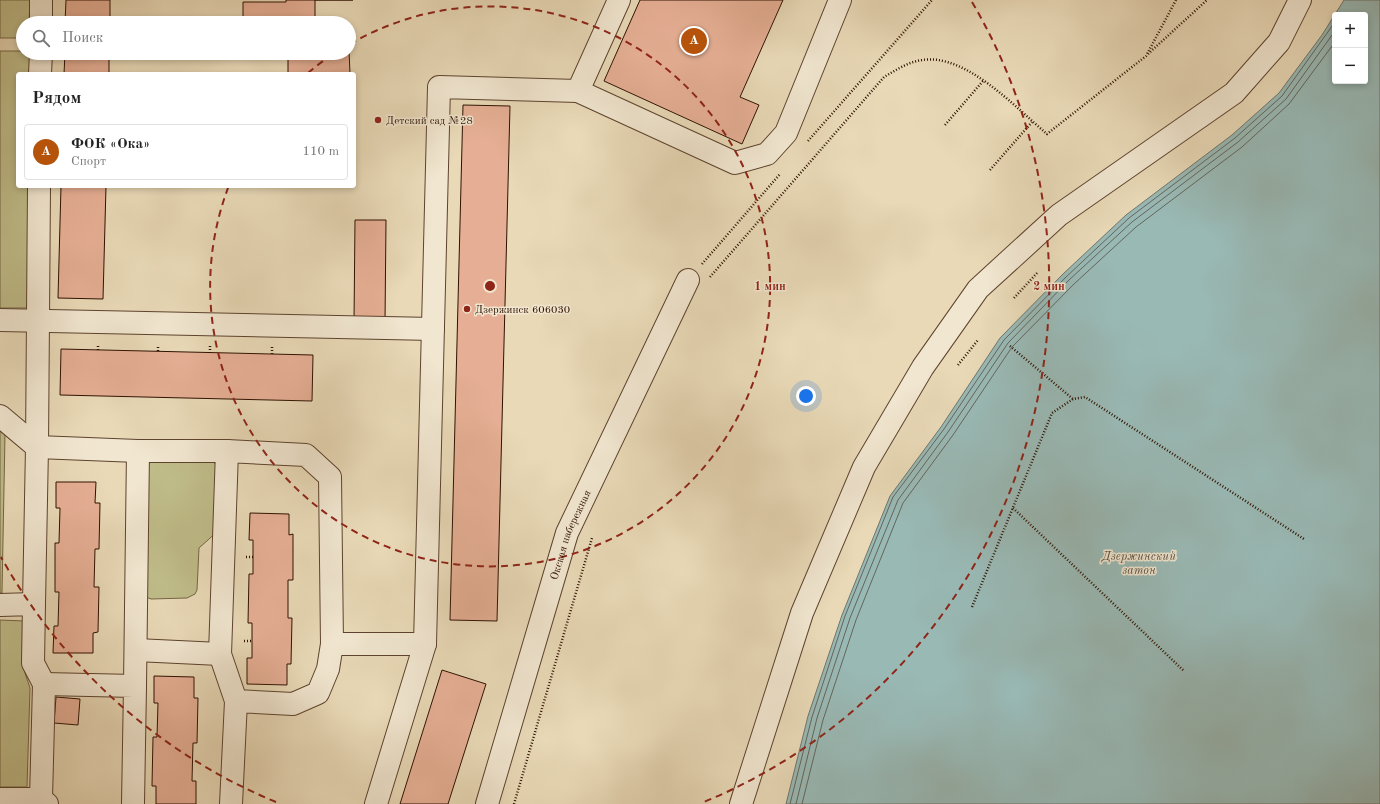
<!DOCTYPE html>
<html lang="ru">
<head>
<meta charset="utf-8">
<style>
  :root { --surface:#fff; --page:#f2f2f2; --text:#222; --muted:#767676; --line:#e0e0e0; --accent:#b45309 }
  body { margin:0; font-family:"Old Standard TT",serif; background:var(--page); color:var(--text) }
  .controls { position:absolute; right:12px; top:12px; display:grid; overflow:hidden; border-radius:4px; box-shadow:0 2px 6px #0003 }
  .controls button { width:36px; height:36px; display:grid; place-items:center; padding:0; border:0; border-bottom:1px solid var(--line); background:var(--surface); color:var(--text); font:20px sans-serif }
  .you { position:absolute; left:806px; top:396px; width:14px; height:14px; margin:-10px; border:3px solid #fff; border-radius:50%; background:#1a73e8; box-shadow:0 0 0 6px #1a73e833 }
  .badge { display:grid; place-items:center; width:26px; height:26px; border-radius:50%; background:var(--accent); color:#fff; font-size:13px; font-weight:700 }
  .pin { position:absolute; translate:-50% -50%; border:2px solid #fff; box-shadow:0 1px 4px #0006 }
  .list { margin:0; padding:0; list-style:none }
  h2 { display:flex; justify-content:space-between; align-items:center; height:52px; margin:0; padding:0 16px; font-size:17px }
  h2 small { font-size:13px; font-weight:400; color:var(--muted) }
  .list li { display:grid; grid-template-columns:26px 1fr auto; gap:12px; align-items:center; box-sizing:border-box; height:56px; margin:0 8px 8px; padding:0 8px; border:1px solid var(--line); border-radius:4px }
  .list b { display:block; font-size:15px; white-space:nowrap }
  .list p { margin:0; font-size:13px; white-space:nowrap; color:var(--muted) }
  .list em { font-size:13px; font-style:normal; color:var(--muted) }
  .icon { flex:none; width:22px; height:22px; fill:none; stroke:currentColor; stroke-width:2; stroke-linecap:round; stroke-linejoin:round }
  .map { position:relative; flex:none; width:1380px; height:804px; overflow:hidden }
  .search { position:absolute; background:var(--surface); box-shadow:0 2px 6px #0003; left:16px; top:16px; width:340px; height:44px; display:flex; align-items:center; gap:10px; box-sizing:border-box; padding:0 14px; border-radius:22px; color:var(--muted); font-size:15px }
  .panel { position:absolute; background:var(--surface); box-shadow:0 2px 6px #0003; left:16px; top:72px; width:340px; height:116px; border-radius:4px }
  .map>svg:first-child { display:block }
  .green { fill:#bfbc89; stroke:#766645 }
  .water { fill:#99b9b5; stroke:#6e766d; fill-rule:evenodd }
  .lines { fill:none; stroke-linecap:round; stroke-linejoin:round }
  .shore { stroke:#64655b; stroke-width:1 }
  .building { fill:#e6af95; stroke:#2e1101 }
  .minor-casing { stroke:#5d432e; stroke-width:24 }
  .path { stroke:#2e1101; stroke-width:2.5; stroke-dasharray:1 2; stroke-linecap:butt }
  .minor { stroke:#f1e6d0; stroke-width:22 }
  .ring { fill:none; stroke:#8f2418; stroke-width:2; stroke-dasharray:7 5 }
  .poi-dot { fill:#8f2418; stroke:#f1e6d0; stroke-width:1.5 }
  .labels { text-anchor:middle; stroke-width:3; stroke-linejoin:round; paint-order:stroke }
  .poi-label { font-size:11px; fill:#2e1101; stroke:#f1e6d0; text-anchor:start }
  .street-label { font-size:11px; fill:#2e1101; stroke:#f1e6d0 }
  .water-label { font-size:12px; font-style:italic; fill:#534c40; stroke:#f1e6d0 }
  .centre { fill:#8f2418; stroke:#f1e6d0; stroke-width:2 }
  .ring-label { font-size:12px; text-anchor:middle; font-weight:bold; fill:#8f2418; stroke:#f1e6d0; stroke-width:3; stroke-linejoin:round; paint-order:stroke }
</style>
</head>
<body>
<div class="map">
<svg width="1380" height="804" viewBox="0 0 1380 804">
  <rect width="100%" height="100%" fill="#e9d9b7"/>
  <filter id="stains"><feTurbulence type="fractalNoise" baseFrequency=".005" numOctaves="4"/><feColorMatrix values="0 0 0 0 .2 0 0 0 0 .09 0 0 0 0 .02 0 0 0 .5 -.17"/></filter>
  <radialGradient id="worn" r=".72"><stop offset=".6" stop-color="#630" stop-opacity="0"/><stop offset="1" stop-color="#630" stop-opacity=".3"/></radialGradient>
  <path class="green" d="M0,0H30L29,23H23V38H0Z
    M0,51H23V53H30V74H18V186H29L28,308H0Z
    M0,430L5,434L2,593H0Z
    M152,459H209L218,466V531L199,548L197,590L195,594L187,598L151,599L146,597L147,466Z
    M0,620L25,621L24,670L30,688L27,787H0Z"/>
  <path class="water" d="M1344,0H1380V804H786L808,716L842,615L890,496L941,427L1000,338L1063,274L1126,215L1232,135L1279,93L1322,35ZM1335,15H1365V81H1335Z"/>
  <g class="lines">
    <path class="shore" d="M790,804L812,717L845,616L893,497L944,429L1004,340L1066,277L1129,218L1235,138L1282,96L1335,22
      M796,804L817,718L850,618L898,500L948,432L1008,343L1069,280L1132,222L1238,142L1286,99L1335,31
      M802,804L823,720L856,620L903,503L953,435L1012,347L1074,284L1136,227L1242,147L1289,104L1335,42"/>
  </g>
  <path class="building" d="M66,0H110V23H65Z
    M286,0H353H315V23H243V2H286Z
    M640,0H783L740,97L759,105L742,144L604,81Z
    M349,50L350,74H288V53H349Z
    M65,53H109V74H64Z
    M463,105L510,106L497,621L450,620Z
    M61,186H106L103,299L58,298Z
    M355,220H386L385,323L354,322Z
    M61,349L313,355L312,401L60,395Z
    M56,482H96L95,503H100L99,549H95L94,587H99L98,632L93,633V653H53L54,626H58L59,592H55V543H59L60,508H56Z
    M250,513L289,514V535L293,534V580H288V618H292L291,664H287V685L247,684V658H252V623H248L249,574H253V540H249Z
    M442,670L486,684L448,804H400Z
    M154,676L194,677V698H198L197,743H193L192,781H196V804H156V786H152L153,737H157L158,703H154Z
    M56,697L80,699L78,725L54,723Z"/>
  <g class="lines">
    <g class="minor-casing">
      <g id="minor">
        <path d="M619,0L578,91L735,163L767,154L786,133L840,0"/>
        <path d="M41,23V0"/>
        <path d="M40,74L41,53"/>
        <path d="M39,186L37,447L138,451"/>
        <path d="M0,320L433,329"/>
        <path d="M0,416L37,447L34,604"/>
        <path d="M0,605L34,604L33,663L44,684L41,799"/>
        <path d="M332,644H425L376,804"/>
        <path d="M425,644L439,87L578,91"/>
        <path d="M136,650L220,654"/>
        <path d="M44,684L135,686L133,804"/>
        <path d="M135,686L138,451H227"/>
        <path d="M0,799H41L47,804"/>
        <path d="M231,804L236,701L220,654L227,451L306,455L330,477L332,644L328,669L318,693L293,704L236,701"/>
        <path id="s1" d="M487,804L567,533L688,280"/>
        <path d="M741,804L802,613L864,467L923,367L978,289L1059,215L1234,93L1279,42L1300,0"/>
      </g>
    </g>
    <path class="path" d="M1148,54L1207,0
      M945,125L983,81
      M808,141L932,0
      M990,170L1032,122
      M702,264L780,174
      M710,277L884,77C896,70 908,62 922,60C966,53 1016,108 1047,134L1146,56L1176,0
      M1014,298L1038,272
      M1010,346L1073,399
      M272,347V354
      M98,350V344
      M158,351V345
      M210,353V346
      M958,365L978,340
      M1013,508L1184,671
      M246,557H253
      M972,607L1052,413L1073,399L1085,397L1304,539
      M244,641H252
      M514,804L592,538"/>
    <use href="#minor" class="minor"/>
  </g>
  <g class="ring">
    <path d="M308 73A280 280 0 0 1 333 54M350 44A280 280 0 1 1 228 188"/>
    <path d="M276 802A559 559 0 0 1 1 557M972 2A559 559 0 0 1 704 802"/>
  </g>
  <g class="poi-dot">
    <circle cx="378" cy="120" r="4"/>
    <circle cx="467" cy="309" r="4"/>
  </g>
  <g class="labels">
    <g class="poi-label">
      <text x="386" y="124">Детский сад №28</text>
      <text x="475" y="313">Дзержинск 606030</text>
    </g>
    <g class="street-label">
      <text dy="4" stroke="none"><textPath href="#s1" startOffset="282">Окская набережная</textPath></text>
    </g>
    <g class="water-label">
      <text x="1139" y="560">Дзержинский<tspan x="1139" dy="14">затон</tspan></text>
    </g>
  </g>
  <circle cx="490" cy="286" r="6" class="centre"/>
  <g class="ring-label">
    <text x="770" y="290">1 мин</text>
    <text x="1049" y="290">2 мин</text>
  </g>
  <rect width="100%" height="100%" filter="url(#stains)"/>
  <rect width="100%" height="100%" fill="url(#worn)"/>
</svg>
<div class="controls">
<button>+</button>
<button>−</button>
</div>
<div class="you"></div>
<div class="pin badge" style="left:694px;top:41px">A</div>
<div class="search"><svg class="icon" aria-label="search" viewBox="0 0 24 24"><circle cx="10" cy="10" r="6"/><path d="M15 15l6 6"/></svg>Поиск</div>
<section class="panel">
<h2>Рядом<small></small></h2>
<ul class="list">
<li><span class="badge">A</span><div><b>ФОК «Ока»</b><p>Спорт</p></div><em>110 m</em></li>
</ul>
</section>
</div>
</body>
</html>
